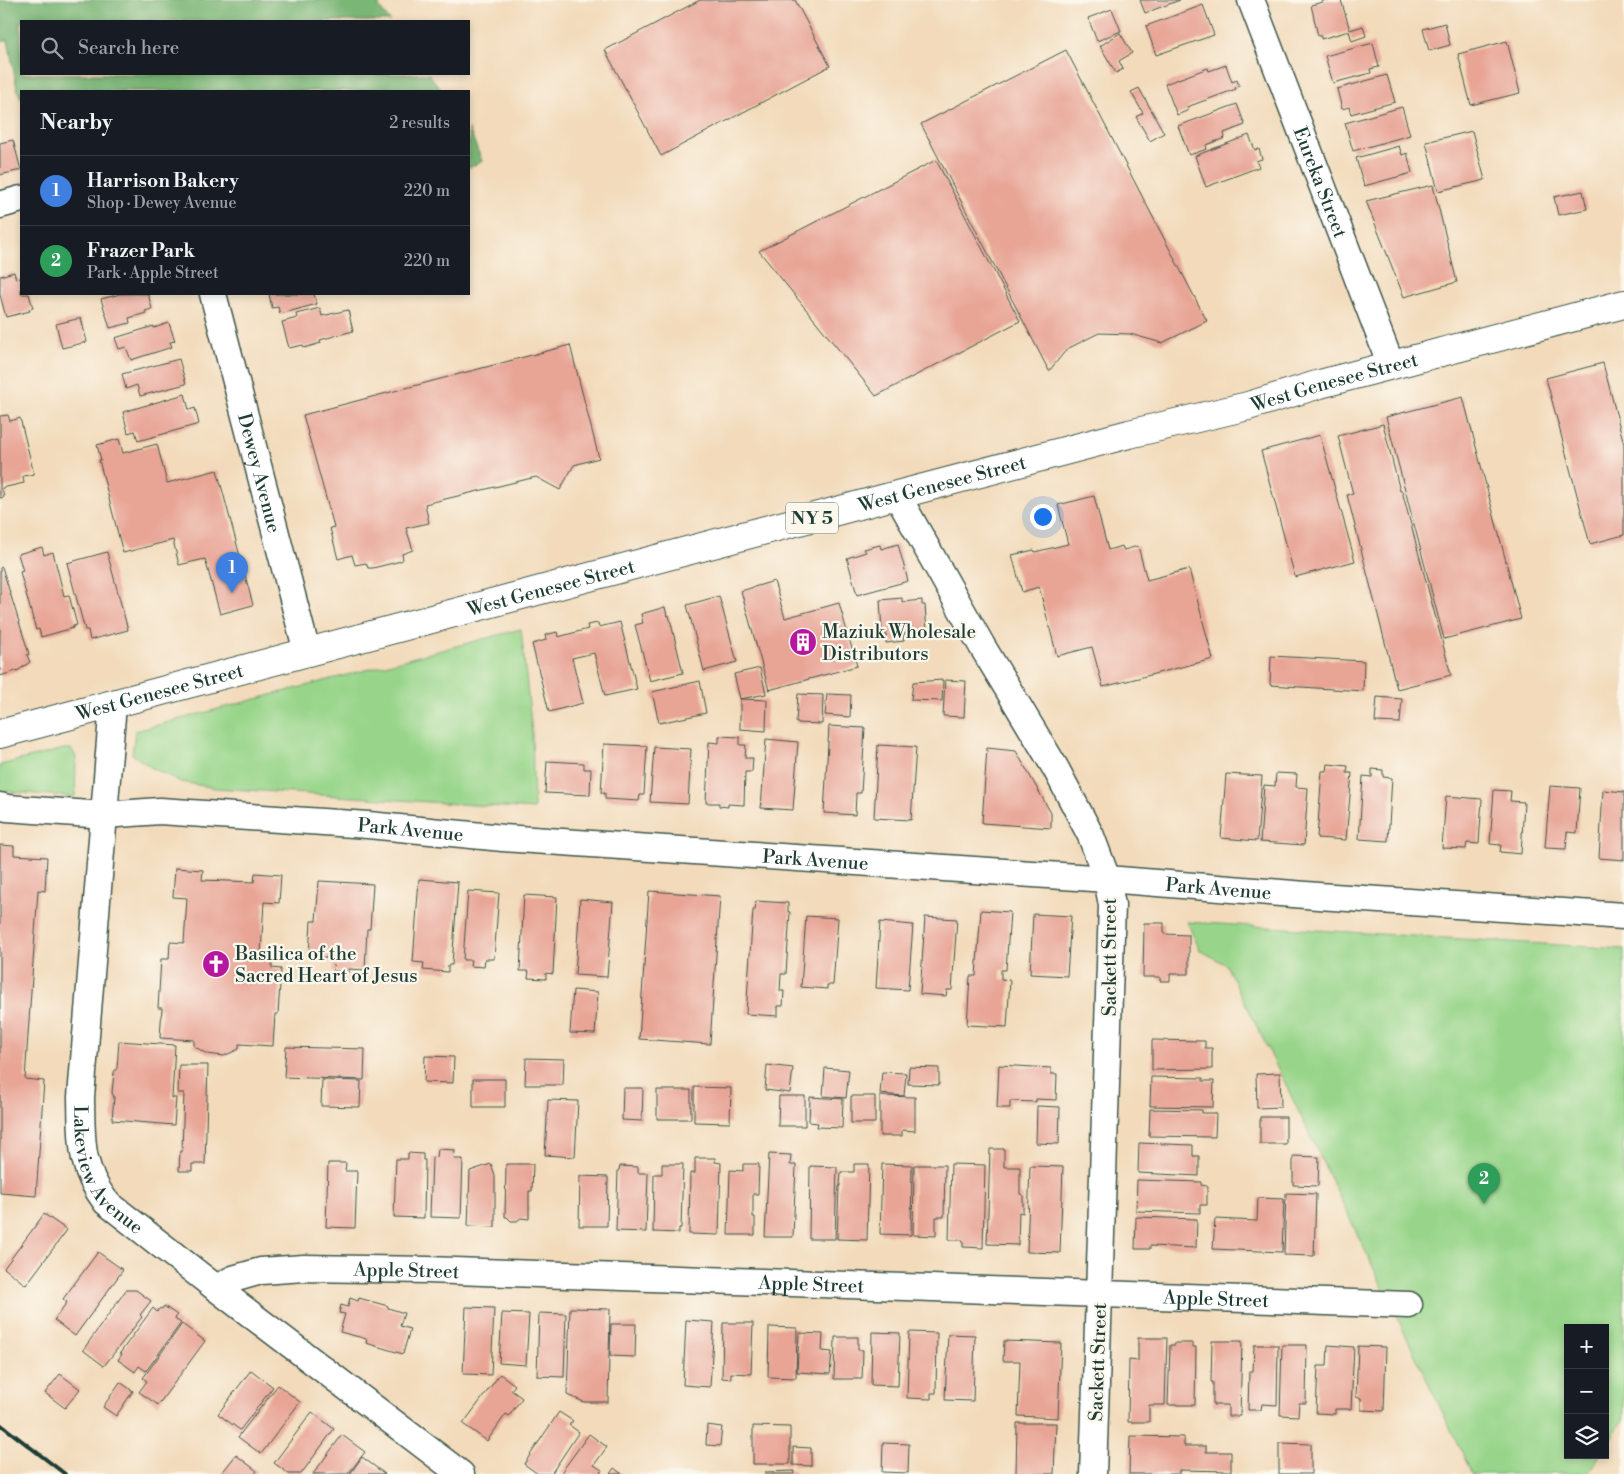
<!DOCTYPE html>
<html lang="en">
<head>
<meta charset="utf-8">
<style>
  :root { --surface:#171b24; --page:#242831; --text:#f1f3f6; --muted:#9ea1a6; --line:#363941; --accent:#b45309 }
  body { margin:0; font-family:"Libre Bodoni",serif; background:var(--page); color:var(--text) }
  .controls { position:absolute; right:15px; bottom:15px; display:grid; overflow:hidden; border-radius:0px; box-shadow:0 2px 8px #0003 }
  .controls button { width:45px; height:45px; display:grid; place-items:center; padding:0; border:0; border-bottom:1px solid var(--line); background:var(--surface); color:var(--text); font:25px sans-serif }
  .you { position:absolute; left:1042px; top:516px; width:18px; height:18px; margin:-12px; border:4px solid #fff; border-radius:50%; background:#1a73e8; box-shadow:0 0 0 8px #1a73e833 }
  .badge { display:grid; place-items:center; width:32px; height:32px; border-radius:50%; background:var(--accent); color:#fff; font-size:16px; font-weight:700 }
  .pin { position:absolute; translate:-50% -41px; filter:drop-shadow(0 1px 2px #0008) }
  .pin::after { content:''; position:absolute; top:26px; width:18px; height:15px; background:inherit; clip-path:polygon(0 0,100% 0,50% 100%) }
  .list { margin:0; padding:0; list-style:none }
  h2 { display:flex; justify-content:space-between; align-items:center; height:65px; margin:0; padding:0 20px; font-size:21px }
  h2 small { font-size:16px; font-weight:400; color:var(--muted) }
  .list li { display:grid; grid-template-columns:32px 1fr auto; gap:15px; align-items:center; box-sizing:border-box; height:70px; padding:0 20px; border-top:1px solid var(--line) }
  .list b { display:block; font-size:19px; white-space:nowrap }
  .list p { margin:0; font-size:16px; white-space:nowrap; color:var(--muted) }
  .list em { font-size:16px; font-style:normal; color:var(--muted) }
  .icon { flex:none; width:28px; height:28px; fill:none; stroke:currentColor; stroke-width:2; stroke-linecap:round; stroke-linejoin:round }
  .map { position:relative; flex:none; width:1624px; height:1474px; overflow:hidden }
  .search { position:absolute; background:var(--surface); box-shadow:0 2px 8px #0003; left:20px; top:20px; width:450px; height:55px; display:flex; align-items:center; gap:12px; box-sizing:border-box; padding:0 18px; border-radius:0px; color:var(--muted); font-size:19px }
  .panel { position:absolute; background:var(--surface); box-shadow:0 2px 8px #0003; left:20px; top:90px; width:450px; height:205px; border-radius:0px }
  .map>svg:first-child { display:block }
  .green { fill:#98d58a; stroke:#5c895f }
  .forest { fill:#7ab676; stroke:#4c7a55 }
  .building { fill:#e8a596 }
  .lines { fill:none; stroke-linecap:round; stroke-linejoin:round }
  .minor-casing { stroke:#3f5548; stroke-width:29 }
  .primary-casing { stroke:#3f5548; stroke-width:30 }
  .minor { stroke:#fff; stroke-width:26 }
  .primary { stroke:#fff; stroke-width:28 }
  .rail { stroke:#1f3d34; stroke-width:4 }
  .labels { text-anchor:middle; stroke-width:4.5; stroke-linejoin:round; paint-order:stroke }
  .shield { fill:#fbf7ec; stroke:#61756b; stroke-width:1 }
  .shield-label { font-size:18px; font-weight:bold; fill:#1f3d34 }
  .street-label { font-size:19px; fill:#1f3d34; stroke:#fbf7ec }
  .poi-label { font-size:19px; fill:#1f3d34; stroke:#fbf7ec; text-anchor:start }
</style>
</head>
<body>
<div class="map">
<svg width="1624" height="1474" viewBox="0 0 1624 1474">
  <rect width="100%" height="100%" fill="#fbf7ec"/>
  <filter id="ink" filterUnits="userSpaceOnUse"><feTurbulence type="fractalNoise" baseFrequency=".02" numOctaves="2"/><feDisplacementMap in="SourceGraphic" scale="10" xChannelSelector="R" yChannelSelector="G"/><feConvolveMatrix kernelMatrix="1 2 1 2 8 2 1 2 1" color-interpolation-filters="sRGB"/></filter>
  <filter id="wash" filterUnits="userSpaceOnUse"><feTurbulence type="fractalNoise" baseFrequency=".0096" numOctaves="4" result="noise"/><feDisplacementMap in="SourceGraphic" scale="20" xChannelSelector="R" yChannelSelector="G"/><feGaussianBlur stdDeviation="1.12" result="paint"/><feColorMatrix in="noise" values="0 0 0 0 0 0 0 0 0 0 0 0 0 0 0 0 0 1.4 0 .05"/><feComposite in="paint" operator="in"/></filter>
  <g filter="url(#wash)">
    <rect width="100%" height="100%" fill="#f2daba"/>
    <path class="green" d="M521,629L532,733L534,809L216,788L181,782L152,768L132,754L135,731Z
      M64,749H71L75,755L76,759L75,797L0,791V765Z
      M1187,922L1624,949V1418L1605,1447V1328H1568V1455H1600L1587,1474H1472L1284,1081L1226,965L1200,950Z"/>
    <path class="forest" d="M0,0H380L379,7L390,21H21V74H429L442,91H21V99L17,89L8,40L0,42Z
      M469,129L482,161L469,168Z"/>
    <g id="blocks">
      <path class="building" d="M700,0H795L830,66L661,156L605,50Z
        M1140,0H1180L1145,13Z
        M1323,0H1341L1350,30L1363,26L1366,36L1352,41L1349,31L1321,39V36H1318L1311,5L1323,2Z
        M1203,5L1214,35L1156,55L1146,26Z
        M1112,9L1121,31L1097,41L1088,18Z
        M1445,23L1450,45L1429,51L1423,29Z
        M1120,33L1132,53L1119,61L1123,69L1116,73L1100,46Z
        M1507,41L1520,93L1471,105L1458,54Z
        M1373,43L1379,67L1370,69L1371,73L1333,83L1325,56Z
        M1066,50L1207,321L1162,343L1130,334L1099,333L1067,349L1049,371L921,124Z
        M1226,65L1232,82L1237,80L1239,86L1235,87L1236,89L1187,107L1189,110L1177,115L1165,84L1208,68L1209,71Z
        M1387,75L1395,102L1351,114L1349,107L1342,109L1337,89Z
        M1139,88L1164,133L1150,141L1136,117L1143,113L1131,92Z
        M1237,104L1245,125L1224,133L1225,138L1206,145L1207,149L1189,155L1178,126Z
        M1402,107L1410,135L1353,151L1345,123Z
        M1472,131L1485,180L1438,191L1426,142Z
        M1249,135L1255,150L1259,149L1262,159L1256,161L1259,167L1206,187L1195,156Z
        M13,140L21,170L0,175V143Z
        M1399,146L1402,155L1407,153L1412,173L1364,186L1356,158Z
        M936,160L1020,321L876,396L759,251Z
        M1433,185L1457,282L1404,297L1366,201Z
        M1583,191L1587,209L1558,215L1554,197Z
        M14,272L16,279L21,278V294H29L33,308L29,309L30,311L6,317L0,295V276Z
        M120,294H148L152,309L145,311L146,313L129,318L130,323L110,328L101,299Z
        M269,294H314L317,304L280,314L278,307L272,308Z
        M320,308L322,316L348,310L353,331L320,340L321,343L304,348L303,345L289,348L282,322L297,318L296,314Z
        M81,318L87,342L62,348L56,324Z
        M169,323L175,341L170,342L172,347L131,360L126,347L119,349L115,338L154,326V328Z
        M570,345L599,458L574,465L560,490L536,477L425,504L429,523L406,528L413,550L402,554L403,559L401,561L373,568H368L366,563L355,565L352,555L338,559L330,528L334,527L303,415Z
        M179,359L186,384L140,396L137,385L126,389L122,374Z
        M1603,363L1624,444V535L1590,544L1546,378Z
        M185,394L189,410L195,408L199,424L138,441L135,431L128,433L123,412Z
        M1463,397L1521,619L1444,639L1386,417Z
        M8,415L10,421L20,418L34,474L23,476L24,483L2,488L4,497L0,498V416Z
        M1383,424L1400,491H1402L1451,675L1397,689L1347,495L1353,494L1338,436Z
        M1320,435L1355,561L1295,577L1261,451Z
        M119,439L123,453L157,444L167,483L217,470L253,605L220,614L205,559L179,565L173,540L123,553L99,460H101L97,445Z
        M1094,496L1108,550L1122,546L1124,550L1138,546L1147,580L1189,569L1213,659L1103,687L1092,647L1057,656L1039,587L1022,592L1012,555L1034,550L1035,552L1068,544L1058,505Z
        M898,544L908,581L857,595L847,558L866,552L864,549L880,545L881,549Z
        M42,547L44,555L53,552L64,596L69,595L77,625L73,626V628L41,637L39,629L36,630L20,572L23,571L18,554Z
        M107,552L128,630L90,640L88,630H85L67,563Z
        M2,567L29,654L27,655L30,662L19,670L0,676V568Z
        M774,581L785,618L839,603L857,666L769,690L741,591Z
        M719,596L737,662L704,671L687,605Z
        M902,598V602L922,600V605H925L927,632L903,634L904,641L886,643V631H882L880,600Z
        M665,607L667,616L669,615L683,673L650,681L635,625L643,623L641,614Z
        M620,622L637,689L605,696L594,653L572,658L583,703L549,712L532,644L546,640L545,635L557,632L558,637L588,629L587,625L598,623L599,627Z
        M1271,656L1364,661L1363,691L1270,685Z
        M760,668L766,694L740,699L767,700L766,731L740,729V699L734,674Z
        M943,680L942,701L911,700L913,682Z
        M945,680L966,681L964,717L943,716Z
        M700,681L706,713L659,723L652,692Z
        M798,694L823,695L822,724L796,723Z
        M827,694L851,695L850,717L825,715Z
        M1377,697L1402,699L1400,723L1375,722Z
        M829,726L865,728L861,793H856L855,815L824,813Z
        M719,736L740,737V745H746L745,758H753L752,772H745L744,805L728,804V807L719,806V803H706L709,742L719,743Z
        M766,739L798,742L793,810L761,808Z
        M604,744L647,746L644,795H640L639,801L605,799V793H601Z
        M878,745L916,747L911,820L874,818Z
        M654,747L691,749L688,804L650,802Z
        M987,748L1016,751L1051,813V828L982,823Z
        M547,761L584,763V769H591L590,795L545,793Z
        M1328,764L1348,766L1347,773H1352L1346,840L1317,838L1322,771H1327Z
        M1372,769L1383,770V777L1392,778L1388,841L1359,839L1363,776L1372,777Z
        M1276,773L1297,774L1296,787L1308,788L1304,845L1260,842L1264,785L1275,786Z
        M1226,774L1262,776L1257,841L1221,838Z
        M1550,786L1580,788L1577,833L1567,832L1566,849L1545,848Z
        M1494,790L1511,791L1510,801L1524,802L1521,854L1500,852L1501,845L1490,844Z
        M1603,790L1624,792V860L1599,858Z
        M1446,796L1482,799L1479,844L1467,843L1466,849L1442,848Z
        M0,845L14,846V855L47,857L45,891L38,890L25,1079L44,1081L36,1196L0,1193Z
        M175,868L203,870L202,880L254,882L255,873L281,875L279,903L264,902L261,953H272V968L281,969L278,1014H275L273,1046L239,1044V1049L224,1056L207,1054L194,1046V1040L160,1038L162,1008H158L161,959H169L170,942L184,943L187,898L173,897Z
        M419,879L458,882L452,965H448V972L423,970L424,963L413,962Z
        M319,881L373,884L370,929H367L365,970L349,969V972L333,971L334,958L309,956L311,921H316Z
        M468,891L499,893L494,959H485L484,967L470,966L471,960H463Z
        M649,891L720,896L710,1044L639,1039Z
        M524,895L557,897L553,974L546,973V979L528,978L529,971H520Z
        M580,899L613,902L607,977L575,975Z
        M756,901L788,903V912H790L786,974H781L780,991H784L783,1006H778V1016L746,1014L753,910H755Z
        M981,910L1010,912L1006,970H1001V979L1010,980L1007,1027L967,1025L970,976H976Z
        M1033,914L1071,916L1067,976L1030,974Z
        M806,916L838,918L833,985H827V989L801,987Z
        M925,917L957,919L952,990H947L946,996L920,994Z
        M880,922L913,925L908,990L876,988Z
        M1144,923H1164V934L1189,935V974H1170V981H1160V977H1143Z
        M573,990L598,992L595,1034L570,1033Z
        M1152,1040L1205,1041V1048H1212V1069L1152,1070Z
        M119,1041L175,1045L172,1098H176L174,1125L112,1120L114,1097L112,1093L114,1072L117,1068Z
        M286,1047L365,1049L364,1080L284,1077Z
        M425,1056L454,1057L453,1083L424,1082Z
        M526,1058L564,1059L563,1085H525Z
        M179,1065H208L205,1164H192V1171H179L180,1151H182L184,1093H178Z
        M767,1065L793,1068L790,1093L765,1090Z
        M999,1065L1051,1068V1074H1057L1056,1100L1036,1099V1102L1010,1101V1108H997Z
        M909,1067L939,1068V1085L908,1084Z
        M825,1068L849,1070L846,1098L823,1096Z
        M882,1072L906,1073L904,1096L880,1094Z
        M1280,1073L1281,1107L1257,1108L1256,1074Z
        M1151,1077L1203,1078V1081H1214L1213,1107L1150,1106Z
        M473,1079H505V1107H473Z
        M322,1080L361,1081L360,1107L321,1106Z
        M694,1087L731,1088L730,1123L694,1122Z
        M623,1088H643L642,1121L622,1120Z
        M657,1090H691V1119H657Z
        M779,1096H805V1126H778Z
        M851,1096H875V1123H851Z
        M880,1096L915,1097V1131L902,1130V1136H880Z
        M810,1097L843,1099L842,1128L817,1127L818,1123L809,1122Z
        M548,1100L578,1101L575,1157L545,1155Z
        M1037,1106L1060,1107L1059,1144L1036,1143Z
        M1150,1109L1202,1110V1113H1216L1215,1137L1149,1136Z
        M1260,1117H1286V1144H1260Z
        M1139,1143L1193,1145V1156H1199V1176L1138,1173Z
        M438,1149L455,1150L454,1159H463L461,1218L430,1217L432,1157L437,1158Z
        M990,1149H1004V1167H1020V1194L1023,1195V1213L1019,1212L1018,1245L987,1244Z
        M408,1153L423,1154V1160H425L424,1218L394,1217L396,1159H408Z
        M769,1154L791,1155L790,1165H796L793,1237H765Z
        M1293,1156L1319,1157L1318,1186L1293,1185Z
        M695,1158H715V1162L721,1163L719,1235L689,1234L690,1173H695Z
        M328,1163H346L345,1171H357L355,1228L326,1227Z
        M491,1164L495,1175V1227L468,1226L470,1171Z
        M506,1164H533L532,1191H529V1219L521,1218L517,1221H511L507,1217H505Z
        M662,1164H683L681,1228H679V1233L653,1232L654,1174H662Z
        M743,1164H759L758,1194H753V1217H755V1235H728L730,1170L743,1171Z
        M854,1164H869L867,1240L837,1239L839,1186H840L841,1172H854Z
        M882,1164L912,1165L911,1235L880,1234Z
        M951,1164L985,1165L983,1248L963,1247V1240H949Z
        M914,1165H945L944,1217H936V1236L913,1235Z
        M620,1166L638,1167V1173H648L646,1232L616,1231L618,1170H619Z
        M810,1166L837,1167L835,1239H809Z
        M1030,1166L1063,1167L1060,1253L1027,1252Z
        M580,1176L608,1177L607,1226H579Z
        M1137,1180L1201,1182V1185L1207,1186V1205H1200V1213L1136,1211Z
        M1286,1193L1316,1194L1314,1256L1284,1255Z
        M1258,1198L1284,1199L1282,1252L1213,1249L1215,1219L1257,1221Z
        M44,1214L67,1230L26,1285L4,1268Z
        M1136,1217L1197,1219L1196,1248L1150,1246V1249H1135Z
        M98,1252L123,1270L75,1336L54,1320L67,1302L63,1299Z
        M126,1290H136L151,1301L140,1315L142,1317L104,1366L83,1350Z
        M350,1298L358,1301L359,1298L388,1306V1308L404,1313L400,1326L410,1329L403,1354L366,1343L367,1339L340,1332L345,1314L339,1313L341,1305L348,1307Z
        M164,1306L177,1315L175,1319L181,1323L146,1371L139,1366L135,1372L118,1360L122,1354L120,1353L153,1308L157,1312L160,1308L162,1309Z
        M466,1307L494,1308L491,1375L463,1374Z
        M570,1308L610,1309L608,1402H584L567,1395Z
        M502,1313L529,1314L526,1365L499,1363Z
        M539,1313L566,1314L564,1377L537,1376Z
        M686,1320L714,1322L710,1387L683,1385Z
        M723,1323H753L751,1374L731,1373V1379L722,1378Z
        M182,1324L205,1341L158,1405L139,1392L147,1381L143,1378Z
        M611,1324H636L635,1357L610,1356Z
        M769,1327L797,1328L796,1378L768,1377Z
        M872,1332L900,1333L898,1386L871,1385Z
        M909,1332L937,1333L936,1393H931V1399L907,1398Z
        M799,1333L823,1334L822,1351L832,1352L830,1374L797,1372Z
        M948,1334L975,1335L973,1401L945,1400Z
        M835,1337H858V1350H863L862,1379H834Z
        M1138,1338H1167L1165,1405H1149V1422H1128L1129,1360L1138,1361Z
        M1004,1341L1061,1343L1058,1418L1018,1416L1020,1361H1003Z
        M1212,1341H1242L1240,1416H1228V1405H1213V1382H1211Z
        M1175,1343H1193V1347H1196L1195,1405H1168L1170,1345H1175Z
        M1254,1345H1278L1277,1405L1262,1404L1261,1410H1248L1249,1371H1253Z
        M1282,1345H1307L1306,1403H1299L1298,1416L1280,1415Z
        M1328,1345L1354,1347L1351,1409H1335V1414L1316,1413L1318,1366H1327Z
        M1358,1346L1386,1347L1384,1411L1361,1410V1398L1356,1397Z
        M251,1370L273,1387L240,1430L218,1414Z
        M60,1374L80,1389L65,1408L45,1393Z
        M500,1374L515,1385L511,1390L522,1398L509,1416L506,1414L487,1441L463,1424Z
        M120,1382L133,1391L116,1416L103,1407Z
        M278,1385L300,1402L261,1454L238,1437Z
        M312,1412L334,1429L301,1474H289L274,1463Z
        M559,1412L573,1421L569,1425L579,1432L551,1474H538L524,1464Z
        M1017,1423H1056L1054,1474H1016Z
        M707,1425L722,1427L720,1446L706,1445Z
        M753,1426L790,1427V1464H753Z
        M589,1434L607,1447L594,1465L602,1470L600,1474H560Z
        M342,1435L365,1452L348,1474H313Z
        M1130,1436L1184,1437V1446H1206V1452H1231V1471L1179,1470V1474H1129Z
        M883,1443L909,1444L908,1473L882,1472Z
        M1279,1443L1311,1444V1474H1279Z
        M793,1447L811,1448V1466L793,1465Z
        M236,1455L257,1471L255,1474H221Z
        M362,1457L385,1474H350Z
        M614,1468L622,1474H610Z
        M794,1471V1474H765V1472Z"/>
    </g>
  </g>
  <g filter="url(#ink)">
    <use href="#blocks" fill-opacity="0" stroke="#3f5548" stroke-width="1"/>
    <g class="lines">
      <g class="minor-casing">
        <g id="minor">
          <path id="s1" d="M1251,0L1391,365"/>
          <path d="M0,205L21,199"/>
          <path id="s2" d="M213,294L307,652"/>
          <path d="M897,495L982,646L1056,769L1091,836L1107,879L1112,905L1093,1474"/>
          <path id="s3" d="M113,704L81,1097C82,1140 79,1166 106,1202L216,1288L461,1474"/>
          <path id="s4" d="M0,806L7,808L104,815L160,811L368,825L503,838L1107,879L1318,896L1624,916"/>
          <path id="s5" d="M216,1288L233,1279L261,1271L304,1268L428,1270L1409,1305"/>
        </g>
      </g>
      <g class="primary-casing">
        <g id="primary">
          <path id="s6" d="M0,734L897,495L1129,434L1248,406L1320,384L1624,304"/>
        </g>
      </g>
      <use href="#minor" class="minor"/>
      <use href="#primary" class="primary"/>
      <path class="rail" d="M0,1424L65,1474"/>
    </g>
  </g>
  <defs>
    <g id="building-disc" transform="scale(1.4375)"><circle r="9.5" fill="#b5179e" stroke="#fbf7ec"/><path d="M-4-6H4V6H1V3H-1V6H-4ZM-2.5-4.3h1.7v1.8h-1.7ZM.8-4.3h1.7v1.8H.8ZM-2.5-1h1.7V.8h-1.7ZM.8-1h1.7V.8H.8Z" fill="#fff"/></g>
    <g id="church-disc" transform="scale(1.4375)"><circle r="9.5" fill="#b5179e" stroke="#fbf7ec"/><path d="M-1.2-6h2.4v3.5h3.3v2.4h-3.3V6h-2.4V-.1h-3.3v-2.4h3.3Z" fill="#fff"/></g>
  </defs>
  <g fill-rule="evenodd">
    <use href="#building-disc" x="803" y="642"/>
    <use href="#church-disc" x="216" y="964"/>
  </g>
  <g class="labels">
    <rect class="shield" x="786" y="502.5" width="52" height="31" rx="4"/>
    <g class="shield-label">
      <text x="812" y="524">NY 5</text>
    </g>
    <g class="street-label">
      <text dy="7" stroke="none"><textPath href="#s1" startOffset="195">Eureka Street</textPath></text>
      <text dy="7" stroke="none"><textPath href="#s6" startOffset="1380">West Genesee Street</textPath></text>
      <text dy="7" stroke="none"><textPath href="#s2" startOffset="185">Dewey Avenue</textPath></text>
      <text dy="7" stroke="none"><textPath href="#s6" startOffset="975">West Genesee Street</textPath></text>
      <text dy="7" stroke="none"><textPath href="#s6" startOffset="570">West Genesee Street</textPath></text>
      <text dy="7" stroke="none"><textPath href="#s6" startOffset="165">West Genesee Street</textPath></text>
      <text dy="7" stroke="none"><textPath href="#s4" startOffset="412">Park Avenue</textPath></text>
      <text dy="7" stroke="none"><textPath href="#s4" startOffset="818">Park Avenue</textPath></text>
      <text dy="7" stroke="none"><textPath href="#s4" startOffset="1222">Park Avenue</textPath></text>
      <text transform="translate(1109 957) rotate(-90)" y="7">Sackett Street</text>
      <text dy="7" stroke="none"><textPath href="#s3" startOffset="476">Lakeview Avenue</textPath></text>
      <text dy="7" stroke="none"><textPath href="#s5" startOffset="194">Apple Street</textPath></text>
      <text dy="7" stroke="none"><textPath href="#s5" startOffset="599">Apple Street</textPath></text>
      <text dy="7" stroke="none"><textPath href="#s5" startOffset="1004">Apple Street</textPath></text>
      <text transform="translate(1097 1362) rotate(-88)" y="7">Sackett Street</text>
    </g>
    <g class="poi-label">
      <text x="822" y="638">Maziuk Wholesale<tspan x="822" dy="22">Distributors</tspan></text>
      <text x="235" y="960">Basilica of the<tspan x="235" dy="22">Sacred Heart of Jesus</tspan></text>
    </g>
  </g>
</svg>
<div class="controls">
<button>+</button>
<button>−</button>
<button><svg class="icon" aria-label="layers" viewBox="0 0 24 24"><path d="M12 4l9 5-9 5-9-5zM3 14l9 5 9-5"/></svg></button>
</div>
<div class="you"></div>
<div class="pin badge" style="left:232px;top:593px;background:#3f7fe0">1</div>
<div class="pin badge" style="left:1484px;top:1204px;background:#2e9e5b">2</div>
<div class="search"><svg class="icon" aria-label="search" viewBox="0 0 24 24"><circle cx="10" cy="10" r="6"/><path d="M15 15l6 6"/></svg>Search here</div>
<section class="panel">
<h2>Nearby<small>2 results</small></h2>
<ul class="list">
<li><span class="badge" style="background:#3f7fe0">1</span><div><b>Harrison Bakery</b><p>Shop · Dewey Avenue</p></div><em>220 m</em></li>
<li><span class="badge" style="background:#2e9e5b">2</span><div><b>Frazer Park</b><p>Park · Apple Street</p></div><em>220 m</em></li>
</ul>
</section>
</div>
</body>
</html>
